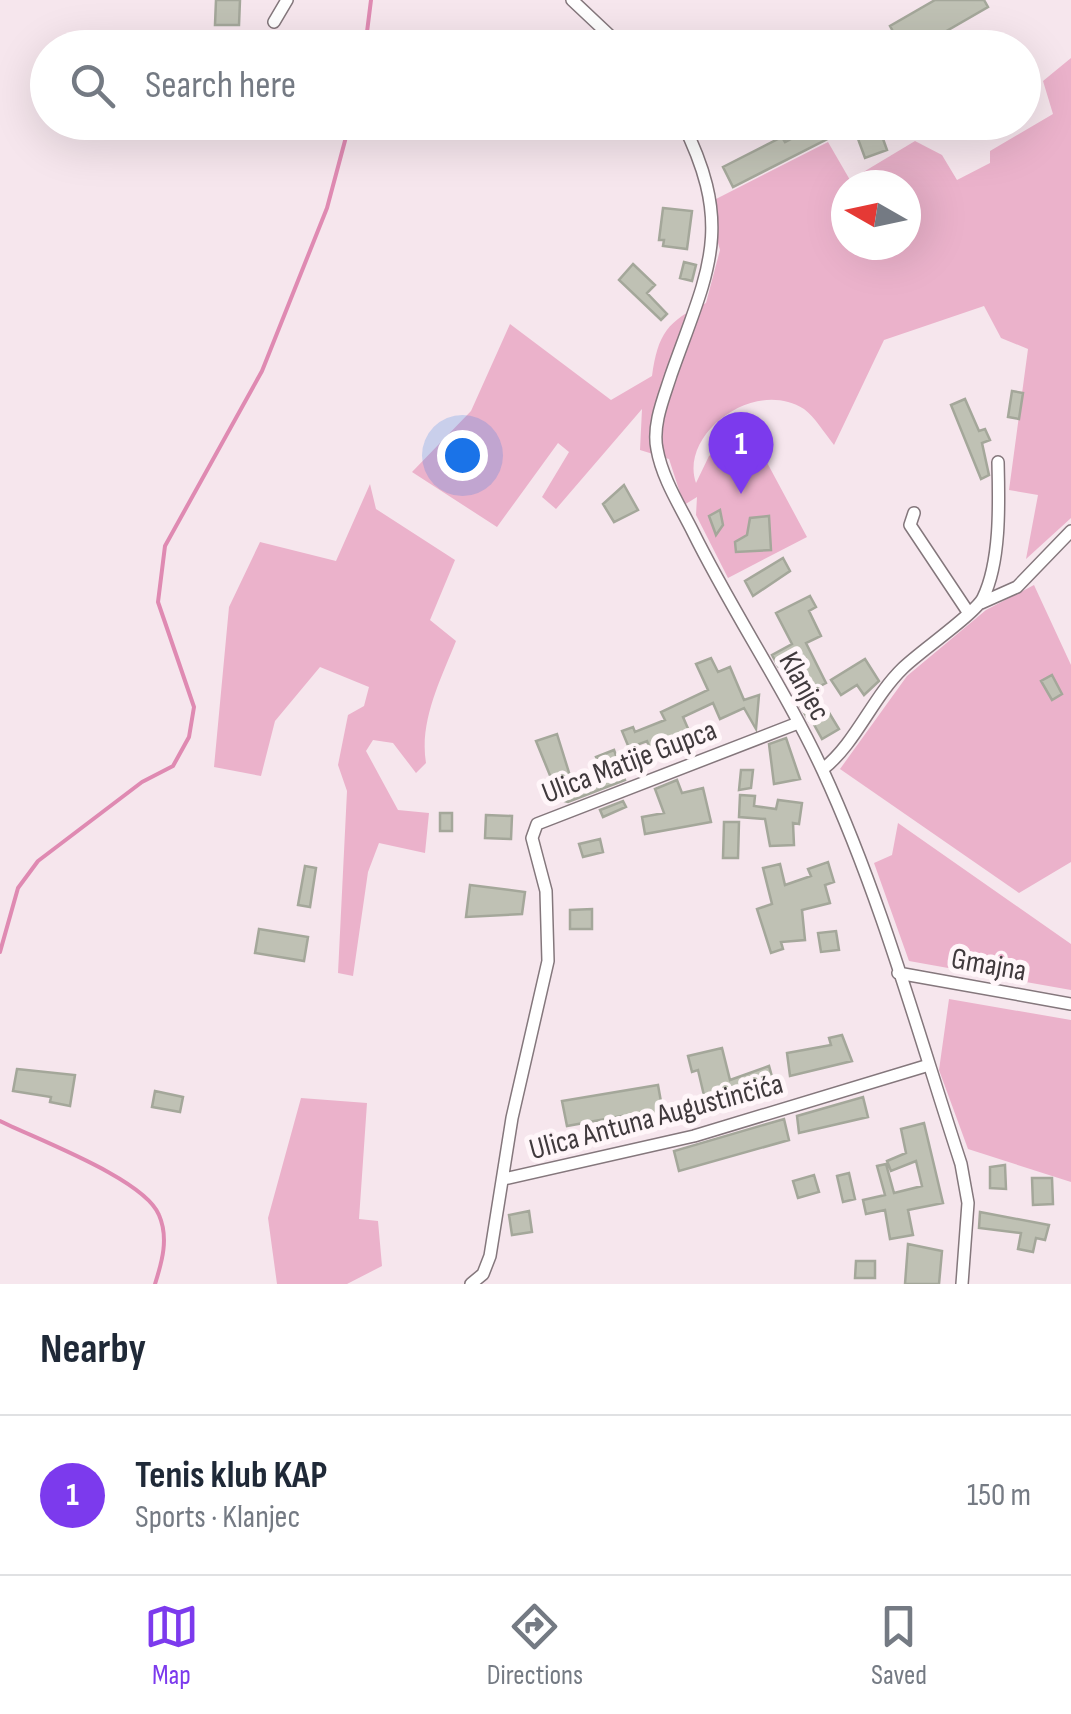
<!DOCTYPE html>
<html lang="en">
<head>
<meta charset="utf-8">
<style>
  :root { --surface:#fff; --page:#f6f6f7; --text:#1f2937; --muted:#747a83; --line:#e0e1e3; --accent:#7c3aed }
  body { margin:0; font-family:"Sofia Sans Condensed",sans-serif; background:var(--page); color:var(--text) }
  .compass { position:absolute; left:831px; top:170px; width:90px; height:90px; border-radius:50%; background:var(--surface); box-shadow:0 10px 40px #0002; rotate:279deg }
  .you { position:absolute; left:462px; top:455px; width:35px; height:35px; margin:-25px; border:8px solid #fff; border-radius:50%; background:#1a73e8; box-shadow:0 0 0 15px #1a73e833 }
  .badge { display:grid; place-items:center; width:65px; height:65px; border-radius:50%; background:var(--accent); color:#fff; font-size:32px; font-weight:700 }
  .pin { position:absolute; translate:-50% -82px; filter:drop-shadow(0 2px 5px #0008) }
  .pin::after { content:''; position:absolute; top:52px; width:35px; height:30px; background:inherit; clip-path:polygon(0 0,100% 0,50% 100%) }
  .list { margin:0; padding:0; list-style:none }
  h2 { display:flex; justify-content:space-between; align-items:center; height:130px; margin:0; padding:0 40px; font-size:42px }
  h2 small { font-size:32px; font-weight:400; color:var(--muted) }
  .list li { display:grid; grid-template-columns:65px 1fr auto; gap:30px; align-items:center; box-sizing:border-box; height:160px; padding:0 40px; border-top:2px solid var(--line) }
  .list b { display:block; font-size:38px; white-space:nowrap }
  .list p { margin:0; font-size:32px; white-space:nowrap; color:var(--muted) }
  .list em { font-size:32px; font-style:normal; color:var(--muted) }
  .icon { flex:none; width:55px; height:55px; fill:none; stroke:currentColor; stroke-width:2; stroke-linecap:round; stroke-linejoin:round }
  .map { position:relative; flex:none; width:1071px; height:1284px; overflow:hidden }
  .search { position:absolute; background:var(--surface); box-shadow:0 10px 40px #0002; left:30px; right:30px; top:30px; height:110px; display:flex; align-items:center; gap:25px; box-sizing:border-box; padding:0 35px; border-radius:55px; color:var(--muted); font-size:38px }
  .sheet { height:290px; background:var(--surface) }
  nav { display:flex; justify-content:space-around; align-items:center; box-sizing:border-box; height:140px; border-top:2px solid var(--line); background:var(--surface); font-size:28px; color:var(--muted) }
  nav a { display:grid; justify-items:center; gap:5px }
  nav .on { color:var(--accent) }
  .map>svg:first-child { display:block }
  .green { fill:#ebb2cb; fill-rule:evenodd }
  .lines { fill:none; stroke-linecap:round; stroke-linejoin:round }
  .stream { stroke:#df8ab2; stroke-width:4 }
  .building { fill:#bfc1b4; stroke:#a4a79a; stroke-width:2.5 }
  .street-casing { stroke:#84777c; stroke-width:14 }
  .street { stroke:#fff; stroke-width:11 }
  .labels { text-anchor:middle; stroke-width:10; stroke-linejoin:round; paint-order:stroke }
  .street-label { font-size:30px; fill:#403a3d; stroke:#fff6f9 }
</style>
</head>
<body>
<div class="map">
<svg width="1071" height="1284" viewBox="0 0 1071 1284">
  <rect width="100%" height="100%" fill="#f6e6ed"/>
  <path class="green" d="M1071,58V518L1026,559L1038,495L1009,490L1028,349L1001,338L984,306L884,340L834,445C825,434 815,417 804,409C753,377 679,435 696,483L709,456L749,429L807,537L728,578L696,515L697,497L684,505L669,459L640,450L642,409L556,509L542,497L569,452L558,443L497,527L412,472L471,411L510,324L611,400L652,376C658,334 667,321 706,303L720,250L712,222L716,199L828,142L850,180L915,141L942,155L957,180L990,163V151L1053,114L1043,81ZM846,185H906V245H846Z
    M370,484L376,509L455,560L430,620L456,641C441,679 419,721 426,763L416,773L393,743L373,740L366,751L398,810L429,813L425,853L379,843L368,872L353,976L338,973L347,791L338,765L348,715L364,706L369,687L320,667L275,721L261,776L214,767L229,607L260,542L336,561Z
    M1034,585L1071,665V862L1019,893L840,769L907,676L986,610Z
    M898,823L1071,944V990L909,961L874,863L892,855Z
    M949,999L1071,1020V1182L968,1149L939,1070Z
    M301,1098L367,1103L359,1219L378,1221L382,1266L347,1284H277L268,1218Z"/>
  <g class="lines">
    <path class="stream" d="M365,48L371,0
      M0,952L18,888L38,861L142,782L173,766L189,737L194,707L158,602L165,546L262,371L327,208L350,122
      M0,1121C36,1139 145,1179 159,1215C169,1238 162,1262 155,1284"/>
  </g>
  <path class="building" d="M216,0H240L239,25H215Z
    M935,0H984L988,7L917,48H902L890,26Z
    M824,122H861L733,187L723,167L782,137L785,142Z
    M870,122H877L887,150L865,158L854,128Z
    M663,208L692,211L687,249L663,246L664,240H659Z
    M684,262L696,265L692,281L680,278Z
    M633,264L655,285L647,293L667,314L661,320L619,280Z
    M1012,391L1023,393L1019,419L1008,417Z
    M965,399L979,431L985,429L990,440L982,443L989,475L981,479L951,405Z
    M624,485L638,510L614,522L603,504Z
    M720,510L723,525L716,535L709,516Z
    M769,516L771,550L736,552L735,542L747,535L750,518Z
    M783,558L790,571L753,596L745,581Z
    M810,596L816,607L809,611L821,636L806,643L826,683L805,694L818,716L809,721L796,699L802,695L785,662L778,666L772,655L792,644L776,613Z
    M711,658L718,672L730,667L744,700L759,695L756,729L744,708L720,719L713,703L683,717L696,747L680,754L677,747L653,757L647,741L629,748L622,731L633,727L635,732L665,720L661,712L708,690L696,664Z
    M865,659L879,681L864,695L857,685L841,695L831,680Z
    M1052,675L1062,694L1052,700L1041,681Z
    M828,711L839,729L822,739L812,721Z
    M557,734L571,779L601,769L596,757L614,750L625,780L568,802L560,800L536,741Z
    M786,738L800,779L774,784L769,744Z
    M741,770H753L751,788L739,790Z
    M677,780L682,793L703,788L711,822L645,834L642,817L664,813L655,789Z
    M740,795L755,796L754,806L776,809L778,800L802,803L799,824L793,823L794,845L770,846L765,819L739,817Z
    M623,801L626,807L603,817L600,810Z
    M440,813H452V831H440Z
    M486,815L512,816L511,839L485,838Z
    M724,822H739L738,858H723Z
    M600,839L603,852L583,857L579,844Z
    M828,862L834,882L825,885L830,903L802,910L805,940L781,942L783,949L771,953L757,909L772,904L763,868L780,864L785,885L811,876L808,869Z
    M305,866L316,868L310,907L298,905Z
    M470,885L525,892L522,914L466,917Z
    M592,909V929H570V910Z
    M259,929L308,937L304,961L255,953Z
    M836,931L839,950L821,952L818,933Z
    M842,1035L852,1061L790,1076L787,1053L831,1045L829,1038Z
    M722,1048L730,1080L769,1066L774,1084L706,1104L698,1070L692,1072L688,1056Z
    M17,1069L75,1075L70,1106L50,1102L51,1097L13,1091Z
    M658,1085L663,1113L640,1117L639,1113L567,1126L562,1101Z
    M155,1091L183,1097L180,1112L152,1107Z
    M863,1097L868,1117L799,1133L797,1116Z
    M784,1119L789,1140L679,1171L674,1151Z
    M924,1123L943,1203L908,1210L913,1235L890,1239L885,1210L866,1214L863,1200L885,1195L877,1166L886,1164L894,1193L922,1186L916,1161L891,1171L887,1161L906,1153L901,1129Z
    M1005,1165L1006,1189L990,1188V1167Z
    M849,1173L855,1199L843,1202L837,1176Z
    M814,1175L819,1192L798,1198L793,1181Z
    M1032,1178H1052L1053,1204L1033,1205Z
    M529,1211L532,1232L512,1235L509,1215Z
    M980,1212L1049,1225L1045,1240L1036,1238L1033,1252L1018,1249L1021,1233L979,1228Z
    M908,1244L942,1251L939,1284H905Z
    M856,1261H875V1278H855Z"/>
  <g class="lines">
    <g class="street-casing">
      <path id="street" d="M572,0L623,48
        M274,22L287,0
        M682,122C736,229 707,273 671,375C664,397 652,425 657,449C662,478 680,506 693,532C733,613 785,689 823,771C881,897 918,1033 961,1164L968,1203L962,1284
        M914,513L910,525L968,612
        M981,603L1017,587L1071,531
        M823,769C856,743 872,698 903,668C919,652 976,613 983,598C1001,561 999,502 998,462
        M898,973L1071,1004
        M504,1179L694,1136L929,1065
        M471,1284L483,1274L490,1256L512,1118L548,961L546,891L532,838L537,824L798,723"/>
    </g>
    <use href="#street" class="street"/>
  </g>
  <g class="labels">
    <g class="street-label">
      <text transform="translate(805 686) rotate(61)" y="10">Klanjec</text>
      <text transform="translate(629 761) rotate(-21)" y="10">Ulica Matije Gupca</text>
      <text transform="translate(989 964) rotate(10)" y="10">Gmajna</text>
      <text transform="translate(656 1116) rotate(-15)" y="10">Ulica Antuna Augustinčića</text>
    </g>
  </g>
</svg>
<svg class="compass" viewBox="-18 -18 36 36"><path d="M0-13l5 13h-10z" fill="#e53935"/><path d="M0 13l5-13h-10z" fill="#747a83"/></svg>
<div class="you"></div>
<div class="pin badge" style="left:741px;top:494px">1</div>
<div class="search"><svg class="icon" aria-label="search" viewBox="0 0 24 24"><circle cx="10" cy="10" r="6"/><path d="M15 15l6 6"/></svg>Search here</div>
</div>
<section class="sheet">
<h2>Nearby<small></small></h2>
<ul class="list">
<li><span class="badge">1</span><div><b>Tenis klub KAP</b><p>Sports · Klanjec</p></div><em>150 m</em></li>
</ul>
</section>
<nav>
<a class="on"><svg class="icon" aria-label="map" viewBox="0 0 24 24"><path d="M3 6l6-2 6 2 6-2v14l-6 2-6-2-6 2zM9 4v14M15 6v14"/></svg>Map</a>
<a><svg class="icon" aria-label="directions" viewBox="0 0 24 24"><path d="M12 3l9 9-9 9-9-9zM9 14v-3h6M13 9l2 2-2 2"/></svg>Directions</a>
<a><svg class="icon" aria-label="saved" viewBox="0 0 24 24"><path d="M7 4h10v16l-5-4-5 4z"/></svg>Saved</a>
</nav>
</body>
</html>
